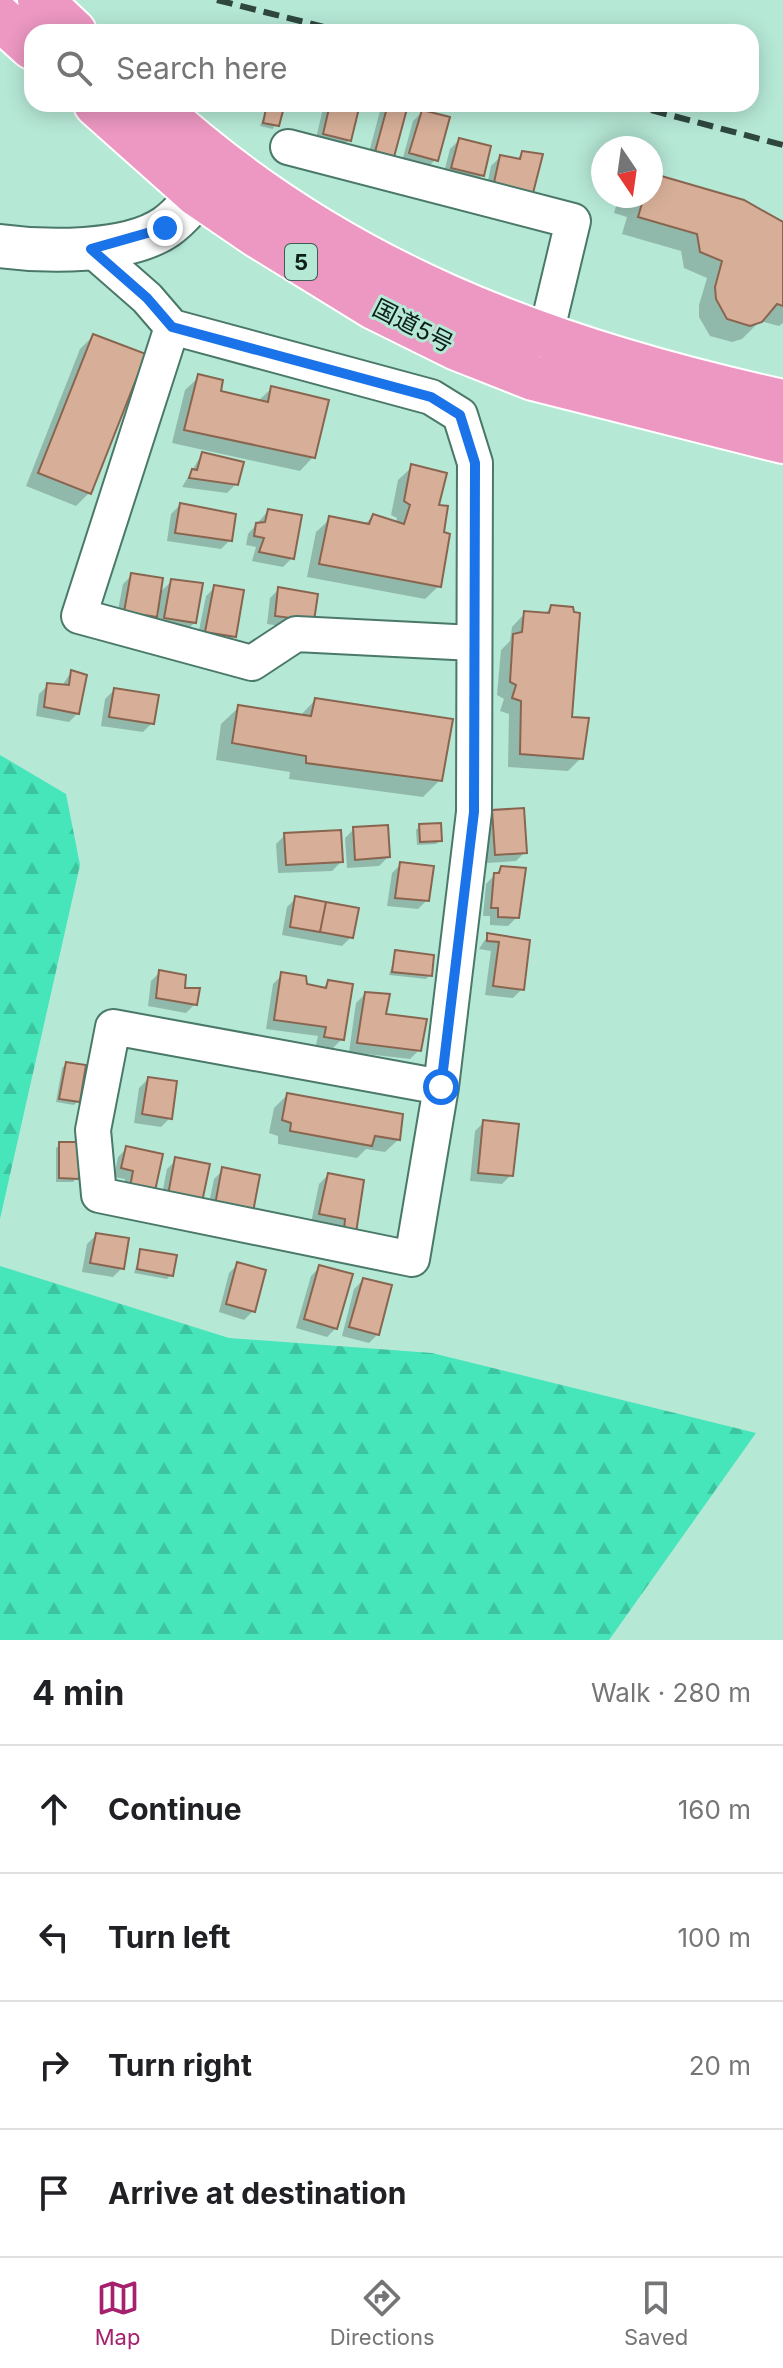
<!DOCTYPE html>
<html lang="en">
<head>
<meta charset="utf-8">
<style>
  :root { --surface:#fff; --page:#f2f2f2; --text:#202124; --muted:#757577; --line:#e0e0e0; --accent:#a5206d }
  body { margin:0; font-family:Inter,"Noto Sans JP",sans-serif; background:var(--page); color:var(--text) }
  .compass { position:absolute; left:591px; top:136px; width:72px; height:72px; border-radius:50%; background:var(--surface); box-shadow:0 4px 20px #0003; rotate:167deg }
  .stop { position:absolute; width:24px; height:24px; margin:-18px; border:6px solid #1a73e8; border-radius:50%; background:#fff }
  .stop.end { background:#1a73e8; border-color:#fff; box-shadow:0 2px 8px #0008 }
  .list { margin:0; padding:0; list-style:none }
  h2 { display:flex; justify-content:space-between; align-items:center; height:104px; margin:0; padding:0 32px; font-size:34px }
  h2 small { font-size:26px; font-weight:400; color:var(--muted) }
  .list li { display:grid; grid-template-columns:52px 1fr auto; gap:24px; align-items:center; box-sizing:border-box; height:128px; padding:0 32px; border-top:2px solid var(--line) }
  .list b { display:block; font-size:30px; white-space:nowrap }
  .list em { font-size:26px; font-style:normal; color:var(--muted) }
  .icon { flex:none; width:44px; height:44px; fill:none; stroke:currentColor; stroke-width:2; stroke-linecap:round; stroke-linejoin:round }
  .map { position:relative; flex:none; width:783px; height:1640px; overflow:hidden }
  .search { position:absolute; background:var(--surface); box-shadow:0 4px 20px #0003; left:24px; right:24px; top:24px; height:88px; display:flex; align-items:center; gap:20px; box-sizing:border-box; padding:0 28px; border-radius:24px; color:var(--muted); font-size:30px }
  .sheet { height:616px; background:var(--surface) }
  nav { display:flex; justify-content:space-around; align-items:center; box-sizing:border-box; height:112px; border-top:2px solid var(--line); background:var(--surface); font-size:22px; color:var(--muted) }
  nav a { display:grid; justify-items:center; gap:4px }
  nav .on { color:var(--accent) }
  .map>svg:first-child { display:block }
  .forest { fill:url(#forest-firs) }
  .shadow { fill:#0003 }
  .building { fill:#d7af98; stroke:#896550; stroke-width:2 }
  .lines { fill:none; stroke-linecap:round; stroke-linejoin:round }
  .minor-casing { stroke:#4a7869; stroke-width:38 }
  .tertiary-casing { stroke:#4a7869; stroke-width:46 }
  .trunk-casing { stroke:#fff; stroke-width:48 }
  .minor { stroke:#fff; stroke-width:34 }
  .tertiary { stroke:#fff; stroke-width:42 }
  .trunk { stroke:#ec98c2; stroke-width:44 }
  .rail { stroke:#2e473f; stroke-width:6; stroke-dasharray:16 8; stroke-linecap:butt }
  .route { stroke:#1a73e8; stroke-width:10 }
  .labels { text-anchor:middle; stroke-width:6; stroke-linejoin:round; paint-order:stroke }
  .shield { fill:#b6e8d6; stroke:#3f5b52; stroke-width:2 }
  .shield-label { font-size:22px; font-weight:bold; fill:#0c1f19 }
  .street-label { font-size:24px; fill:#0c1f19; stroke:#b6e8d6 }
</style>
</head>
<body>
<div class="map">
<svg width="783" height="1640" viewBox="0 0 783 1640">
  <defs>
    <pattern id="forest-firs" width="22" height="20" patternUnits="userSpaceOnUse" patternTransform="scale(2)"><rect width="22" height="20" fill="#46e5ba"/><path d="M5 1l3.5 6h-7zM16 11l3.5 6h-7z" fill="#3cc49f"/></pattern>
  </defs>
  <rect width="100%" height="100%" fill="#b6e8d6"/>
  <path class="forest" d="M0,755L66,794L80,865L0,1219Z
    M0,1266L229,1338L432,1353L756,1433L609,1640H0Z"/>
  <path class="shadow" d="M259,104H296L289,112L281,110L273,129L260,126L268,106Z
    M329,104H351L349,140L340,149L315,142L323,109Z
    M387,104L406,107L392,156L367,160L380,111Z
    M422,112L436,159L427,168L402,161L413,121Z
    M459,140L482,175L473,184L443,176L450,149Z
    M523,153L540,156L485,195L491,166L500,157L516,160Z
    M651,175L783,225V323L779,326L760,321L742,339L732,342L710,336L699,317V305L707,278L684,268L681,251L622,234L627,217L614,213L619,196H651Z
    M93,336L89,493L76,506L26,486L80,349Z
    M199,377L219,392L258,401L272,388L313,457L300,471L172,443L185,390Z
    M202,454L236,484L227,493L182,487Z
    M412,467L437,506L439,586L425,599L307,577L316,532L330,519L364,525L373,516L396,523L397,518L391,515L398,480Z
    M180,505L230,540L221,549L167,541L171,514Z
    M268,511L292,558L283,567L252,561L256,547L246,545L248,534Z
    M132,575L158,594L172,581L195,622L186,631L156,627L159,612L146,625L116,621L123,584Z
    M215,587L234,636L225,645L197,640L206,596Z
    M279,589L303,629L267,624L270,598Z
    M551,607L570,719L581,758L568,771L508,767L509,714L500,711L504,699L497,695L501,650L510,641L512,627L525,613L544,615Z
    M71,672L78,713L69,722L36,716L39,694L48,685L62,686Z
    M114,690L152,723L143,732L101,726L105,699Z
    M315,700L440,780L423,797L289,779L290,772L216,760L221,724L239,707L299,717Z
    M493,812L525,852L516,861L487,863L484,821Z
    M420,826L440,840L436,844L417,845L416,830Z
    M354,829L388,857L379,866L347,868L345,838Z
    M285,835L341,862L332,871L278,873L276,844Z
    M401,864L427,900L418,909L387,906L392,873Z
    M501,868L517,917L508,926L490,925V916H483L486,884Z
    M296,898L351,937L342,946L282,935L287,907Z
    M488,935L528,942L522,989L513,998L485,995L491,951L479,949Z
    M396,952L430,975L426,979L389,975Z
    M160,972L195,1004L186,1013L148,1006L151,981Z
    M282,975L321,990L329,982L342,1039L333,1048L316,1045L318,1036L266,1029L273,984Z
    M365,994L419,1050L410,1059L349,1052L356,1003Z
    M66,1064L78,1101L74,1105L56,1102L62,1068Z
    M148,1079L170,1118L161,1127L134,1123L139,1088Z
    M287,1095L399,1139L385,1152L366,1149L357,1158L278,1144V1136L269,1133L274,1108Z
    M484,1122L511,1175L502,1184L470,1181L475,1131Z
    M60,1144L77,1178L73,1182H56V1148Z
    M127,1148L144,1199L122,1196L125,1179L114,1177L118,1157Z
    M176,1160L208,1166L160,1204L167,1169Z
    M223,1170L258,1176L207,1213L214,1179Z
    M328,1175L362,1182L345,1241L311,1223L319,1184Z
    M96,1235L122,1268L113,1277L82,1272L87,1244Z
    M141,1251L171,1275L167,1279L134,1273Z
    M238,1264L253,1311L244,1320L219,1312L229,1273Z
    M320,1267L336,1328L327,1337L296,1328L311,1276Z
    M363,1280L378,1334L369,1343L342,1336L354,1289Z"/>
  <path class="building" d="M267,104L284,107L279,126L263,123Z
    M330,104H360L351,141L323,134Z
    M388,104L408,105L394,157L375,152Z
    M422,110L450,117L438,161L409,153Z
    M459,138L491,146L484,176L451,168Z
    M522,151L543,154L532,197L493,187L500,155L520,159Z
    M651,173L744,200L783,222V306L777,304L762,322L750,326L727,319L716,299L715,287L722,261L700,252L697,234L638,217L643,200L630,196H651Z
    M93,334L146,354L91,494L38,473Z
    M198,374L223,380L221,391L268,402L271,386L329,400L315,458L184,430Z
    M202,452L244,462L238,485L189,478L192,469L197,470Z
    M411,464L447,473L439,505L448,506L444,532L450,534L441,587L319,564L329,516L369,524L373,514L404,524L410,505L404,501Z
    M180,503L236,514L232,541L175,533Z
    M268,509L302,515L294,559L259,552L264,538L254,536L256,523L265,522Z
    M131,573L163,578L157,617L124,612Z
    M171,579L203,583L196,623L164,618Z
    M214,585L244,590L236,637L205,632Z
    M278,587L318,594L314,621L275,616Z
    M551,605L573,607L574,612L580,613L572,717L589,718L583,759L520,754L521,701L512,698L516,685L510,682L513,634L522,632L524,611L549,613Z
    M71,670L87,675L79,714L44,707L47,683L69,685Z
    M114,688L159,695L154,724L109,717Z
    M315,698L453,719L442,781L306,763V756L232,743L238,705L311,716Z
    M524,808L527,853L495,855L492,810Z
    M441,823L442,841L420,842L419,824Z
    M388,825L390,857L355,860L353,827Z
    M341,830L343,862L286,865L284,833Z
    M400,862L434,866L429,901L395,898Z
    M501,866L526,868L519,918L498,917V908H491L494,873H499Z
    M295,896L326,902L320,932L290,927Z
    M326,902L359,908L353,938L320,932Z
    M487,933L530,940L524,990L493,986L499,942L487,941Z
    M395,950L434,955L432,976L392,972Z
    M159,970L186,975L185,988H200L197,1005L156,998Z
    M281,972L306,976L307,984L326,988L328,980L353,984L344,1040L324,1037L326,1027L274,1020Z
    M365,992L390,994L386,1014L427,1019L421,1051L357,1043Z
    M66,1062L86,1065L80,1102L59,1099Z
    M148,1077L177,1081L172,1119L142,1114Z
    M287,1093L403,1114L400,1140L375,1136L372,1146L290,1131L291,1123L282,1120Z
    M483,1120L519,1124L513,1176L478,1173Z
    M59,1142H80L79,1179L59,1178Z
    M126,1146L163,1154L155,1191L130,1187L133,1171L121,1168Z
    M175,1157L210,1164L202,1202L168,1195Z
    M222,1167L260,1175L253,1212L215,1205Z
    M328,1173L364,1180L356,1233L344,1231L345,1219L319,1214Z
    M96,1233L129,1238L124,1269L90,1263Z
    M140,1249L177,1255L173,1276L137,1269Z
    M237,1262L266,1270L255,1312L226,1304Z
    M319,1265L353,1274L337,1329L304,1319Z
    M363,1278L392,1285L379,1335L349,1327Z"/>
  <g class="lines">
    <g class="minor-casing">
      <path id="minor" d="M288,147L573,221L540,359
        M91,249L147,298L172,327L431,397L460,415L475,463L474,812L441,1087L412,1259L99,1195L93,1130L113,1027L441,1087
        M172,327L79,616L252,663L296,634L474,643"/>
    </g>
    <g class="tertiary-casing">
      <path id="tertiary" d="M0,246C44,252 127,254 166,227C186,213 204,186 220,166"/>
    </g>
    <g class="trunk-casing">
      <path id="trunk" d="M40,0L74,32
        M0,18L32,47
        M96,104L197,194L257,235L374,307L457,348L533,378L783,441
        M152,104C334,272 546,350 783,402"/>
    </g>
    <use href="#minor" class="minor"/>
    <use href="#tertiary" class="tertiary"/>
    <use href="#trunk" class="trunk"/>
    <path class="rail" d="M217,0L344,32
      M628,104L783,145"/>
  </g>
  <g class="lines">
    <path class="route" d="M165,228L91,249L147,298L172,327L431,397L460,415L475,463L474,812L441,1087"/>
  </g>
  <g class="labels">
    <rect class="shield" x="285" y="244" width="32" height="36" rx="6"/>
    <g class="shield-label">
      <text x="301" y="270">5</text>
    </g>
    <g class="street-label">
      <text transform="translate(413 326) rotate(27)" y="8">国道5号</text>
    </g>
  </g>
</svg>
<svg class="compass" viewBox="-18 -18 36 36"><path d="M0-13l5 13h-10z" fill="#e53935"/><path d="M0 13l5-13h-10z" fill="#757577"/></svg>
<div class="stop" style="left:441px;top:1087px"></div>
<div class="stop end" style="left:165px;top:228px"></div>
<div class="search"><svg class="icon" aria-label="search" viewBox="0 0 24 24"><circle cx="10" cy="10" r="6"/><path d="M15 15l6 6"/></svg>Search here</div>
</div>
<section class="sheet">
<h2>4 min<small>Walk · 280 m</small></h2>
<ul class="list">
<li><svg class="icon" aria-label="ahead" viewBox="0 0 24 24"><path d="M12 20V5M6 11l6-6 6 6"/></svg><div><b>Continue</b></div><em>160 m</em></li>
<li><svg class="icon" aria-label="left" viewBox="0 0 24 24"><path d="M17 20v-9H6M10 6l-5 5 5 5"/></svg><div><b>Turn left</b></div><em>100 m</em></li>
<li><svg class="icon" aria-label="right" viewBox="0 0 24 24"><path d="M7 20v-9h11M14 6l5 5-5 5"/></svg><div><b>Turn right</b></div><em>20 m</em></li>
<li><svg class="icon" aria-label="arrive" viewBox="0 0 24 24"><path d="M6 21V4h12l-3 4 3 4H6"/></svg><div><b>Arrive at destination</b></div></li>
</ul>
</section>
<nav>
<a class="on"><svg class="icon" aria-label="map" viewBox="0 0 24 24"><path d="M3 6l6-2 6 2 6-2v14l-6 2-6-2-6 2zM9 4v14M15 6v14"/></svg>Map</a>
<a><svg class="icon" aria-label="directions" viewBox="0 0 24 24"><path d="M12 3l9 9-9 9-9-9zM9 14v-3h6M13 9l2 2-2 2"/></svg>Directions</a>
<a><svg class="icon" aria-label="saved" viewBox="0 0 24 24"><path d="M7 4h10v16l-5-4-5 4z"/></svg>Saved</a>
</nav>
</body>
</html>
